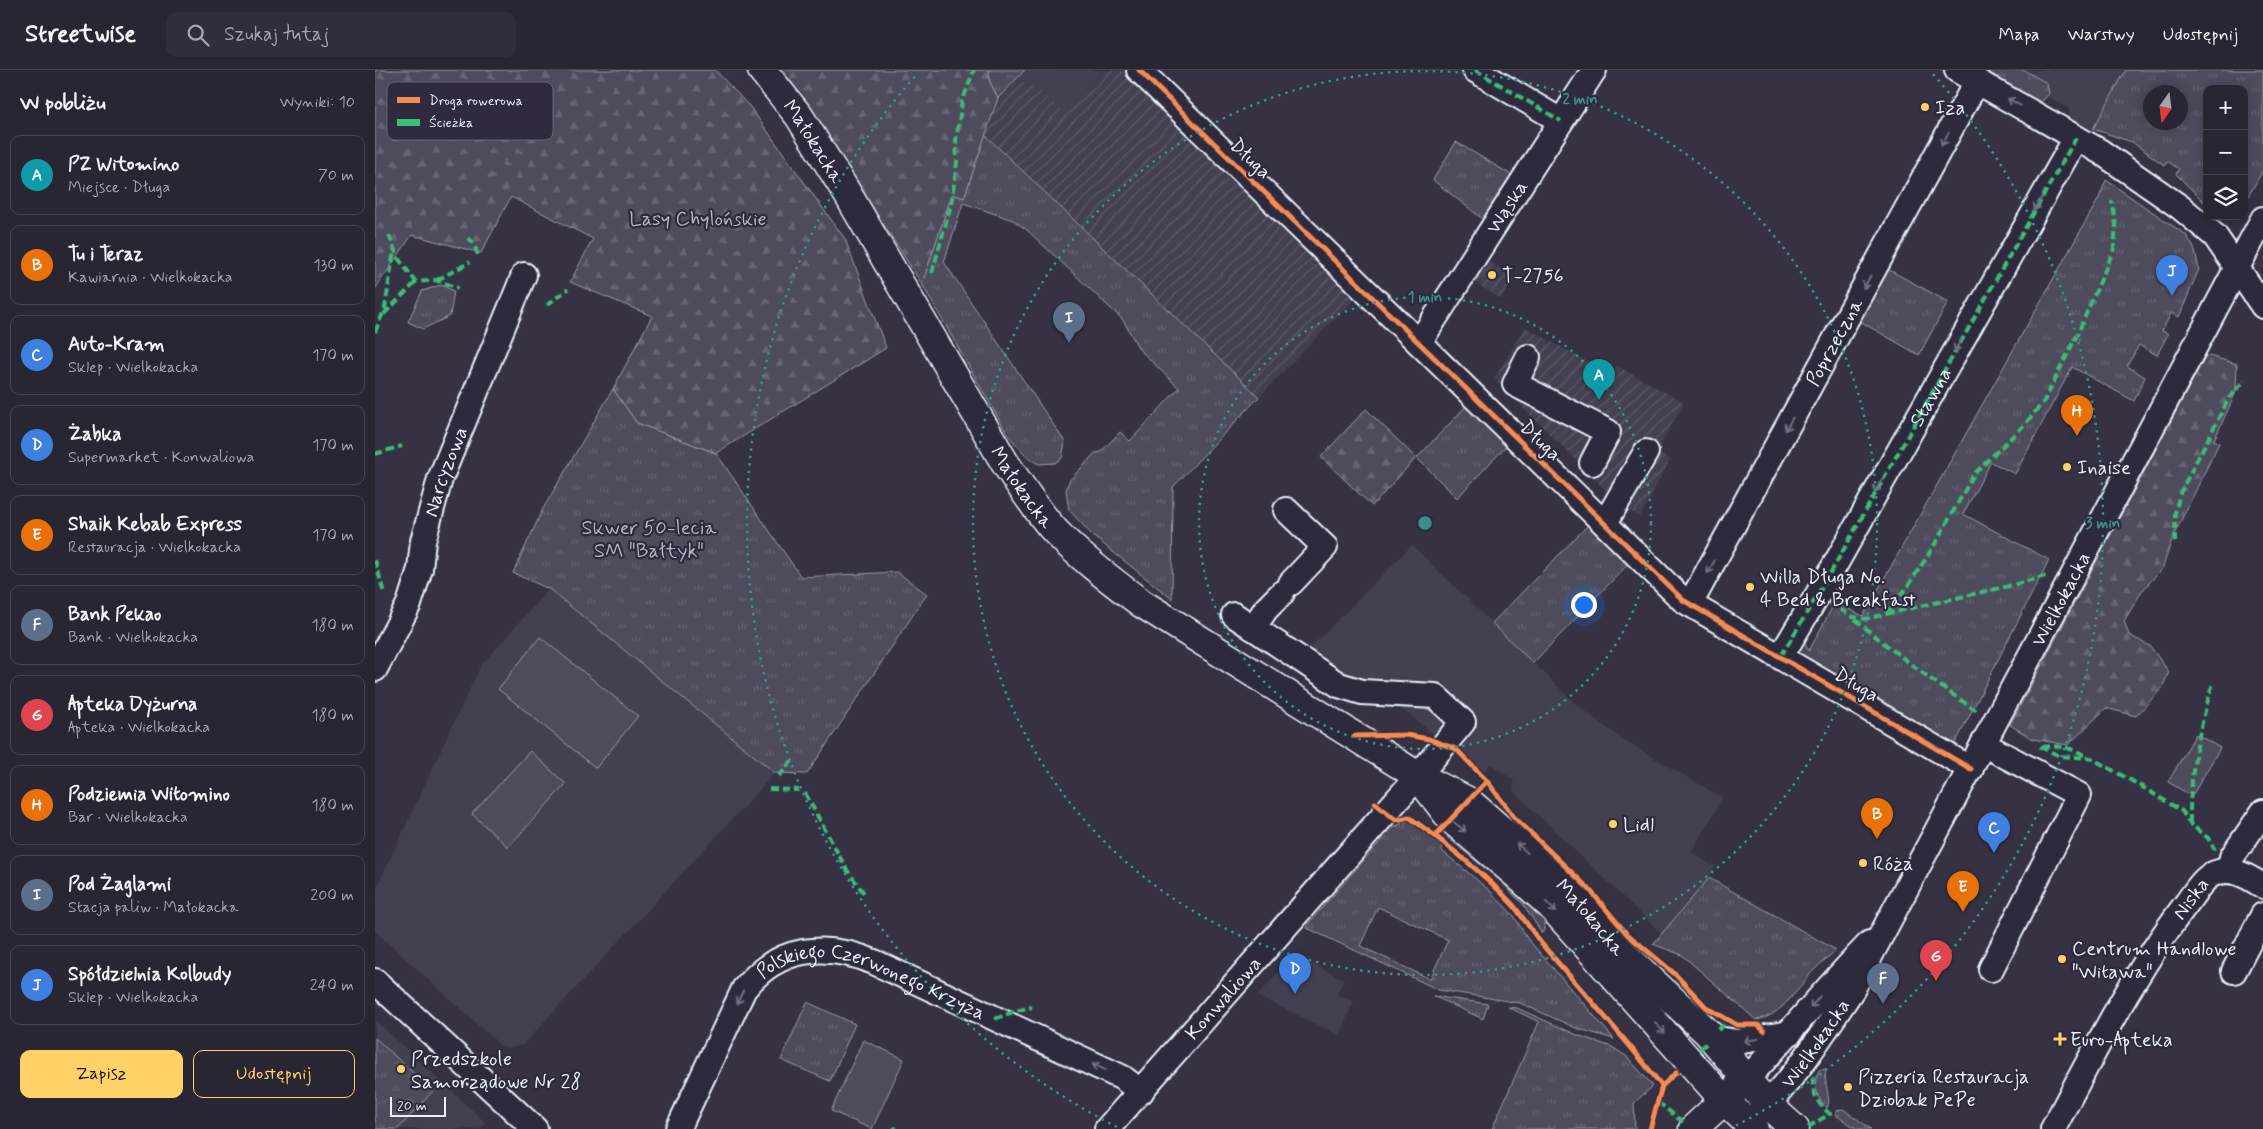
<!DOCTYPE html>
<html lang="pl">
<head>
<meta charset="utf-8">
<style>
  :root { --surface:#282633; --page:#302e3b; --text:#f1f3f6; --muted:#a5a5ac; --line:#44434e; --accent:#ffd166 }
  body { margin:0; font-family:Mynerve,sans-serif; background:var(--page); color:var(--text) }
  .controls { position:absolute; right:15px; top:15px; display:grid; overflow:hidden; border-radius:10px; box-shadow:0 2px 12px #0003 }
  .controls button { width:45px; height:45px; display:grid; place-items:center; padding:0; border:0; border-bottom:1px solid var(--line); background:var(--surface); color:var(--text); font:25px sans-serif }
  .compass { position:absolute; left:1768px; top:15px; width:45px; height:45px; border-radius:50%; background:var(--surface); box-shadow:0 2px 12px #0003; rotate:194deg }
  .scale { position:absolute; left:15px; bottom:12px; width:56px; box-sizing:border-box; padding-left:5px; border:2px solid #e8f1f8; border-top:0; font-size:14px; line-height:18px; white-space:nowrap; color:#e8f1f8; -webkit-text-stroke:4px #2f2a3d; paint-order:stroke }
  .you { position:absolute; left:1208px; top:534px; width:18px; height:18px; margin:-12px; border:4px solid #fff; border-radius:50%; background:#1a73e8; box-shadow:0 0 0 8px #1a73e833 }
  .badge { display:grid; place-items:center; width:32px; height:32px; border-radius:50%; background:var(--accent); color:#fff; font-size:16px; font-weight:700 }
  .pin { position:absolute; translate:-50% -41px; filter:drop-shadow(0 1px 2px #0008) }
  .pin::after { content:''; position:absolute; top:26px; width:18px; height:15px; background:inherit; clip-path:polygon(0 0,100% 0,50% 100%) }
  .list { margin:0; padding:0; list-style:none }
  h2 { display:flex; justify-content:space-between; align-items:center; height:65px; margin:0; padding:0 20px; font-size:21px }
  h2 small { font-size:16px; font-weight:400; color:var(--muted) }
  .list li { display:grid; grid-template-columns:32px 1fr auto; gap:15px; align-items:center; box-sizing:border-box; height:80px; margin:0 10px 10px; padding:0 10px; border:1px solid var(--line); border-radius:10px }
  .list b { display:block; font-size:19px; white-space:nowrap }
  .list p { margin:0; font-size:16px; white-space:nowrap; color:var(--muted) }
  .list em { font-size:16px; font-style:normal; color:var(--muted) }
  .actions { display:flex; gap:10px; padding:15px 20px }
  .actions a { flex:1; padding:11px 0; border:1px solid var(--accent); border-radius:10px; text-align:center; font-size:18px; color:var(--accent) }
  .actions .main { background:var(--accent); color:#111 }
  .icon { flex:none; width:28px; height:28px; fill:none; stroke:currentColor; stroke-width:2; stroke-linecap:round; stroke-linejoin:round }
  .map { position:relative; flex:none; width:1888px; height:1059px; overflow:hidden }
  header { display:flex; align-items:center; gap:30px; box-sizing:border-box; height:70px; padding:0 25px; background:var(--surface); border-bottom:1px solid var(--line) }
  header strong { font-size:24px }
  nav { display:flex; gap:28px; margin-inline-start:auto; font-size:18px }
  .search { width:350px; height:45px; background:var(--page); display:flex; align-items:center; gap:12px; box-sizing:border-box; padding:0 18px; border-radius:10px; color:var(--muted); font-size:19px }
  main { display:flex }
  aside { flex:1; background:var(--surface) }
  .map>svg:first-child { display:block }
  .built { fill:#433f51 }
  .industrial { fill:url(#industrial-furrows) }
  .grass { fill:url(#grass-tufts); stroke:#9a9eaa; fill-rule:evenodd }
  .forest { fill:url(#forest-firs); stroke:#9a9eaa }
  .pitch { fill:#4d4b5c; stroke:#9a9eaa }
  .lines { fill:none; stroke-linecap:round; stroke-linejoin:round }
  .minor-casing { stroke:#e8f1f8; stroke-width:28 }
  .major-casing { stroke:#e8f1f8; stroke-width:31 }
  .minor { stroke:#2f2a3d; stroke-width:24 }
  .major { stroke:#2f2a3d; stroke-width:28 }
  .quiet { stroke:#3abd76; stroke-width:4; stroke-dasharray:8 4; stroke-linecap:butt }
  .cycleway-casing { stroke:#2f2a3d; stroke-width:8 }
  .cycleway { stroke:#f68b52; stroke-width:5 }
  .oneway { stroke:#70707e }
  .ring { fill:none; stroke:#3a8f8a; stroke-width:2.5; stroke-dasharray:2.5 5 }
  .poi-dot { fill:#ffd166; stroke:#2f2a3d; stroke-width:2 }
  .labels { text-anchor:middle; stroke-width:4.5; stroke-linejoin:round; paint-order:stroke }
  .poi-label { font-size:20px; fill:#e8f1f8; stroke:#2f2a3d; text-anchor:start }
  .street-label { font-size:20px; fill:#e8f1f8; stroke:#2f2a3d }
  .park-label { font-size:20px; fill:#b2b7c1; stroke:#2f2a3d }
  .key { fill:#2f2a3d; stroke:#666675; stroke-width:1 }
  .key-label { font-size:14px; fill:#e8f1f8 }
  .centre { fill:#3a8f8a; stroke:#2f2a3d; stroke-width:2.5 }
  .ring-label { font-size:15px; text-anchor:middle; font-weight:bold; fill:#3a8f8a; stroke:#2f2a3d; stroke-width:4.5; stroke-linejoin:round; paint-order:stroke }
</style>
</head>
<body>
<header>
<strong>Streetwise</strong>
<div class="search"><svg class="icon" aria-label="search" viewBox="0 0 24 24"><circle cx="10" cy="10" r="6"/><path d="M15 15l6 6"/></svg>Szukaj tutaj</div>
<nav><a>Mapa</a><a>Warstwy</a><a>Udostępnij</a></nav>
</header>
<main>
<aside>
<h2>W pobliżu<small>Wyniki: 10</small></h2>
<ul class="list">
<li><span class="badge" style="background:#0f9aa8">A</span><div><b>PZ Witomino</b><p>Miejsce · Długa</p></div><em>70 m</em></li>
<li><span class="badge" style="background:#e8710a">B</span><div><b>Tu i Teraz</b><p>Kawiarnia · Wielkokacka</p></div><em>130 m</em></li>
<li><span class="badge" style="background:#3f7fe0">C</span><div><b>Auto-Kram</b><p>Sklep · Wielkokacka</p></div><em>170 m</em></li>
<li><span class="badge" style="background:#3f7fe0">D</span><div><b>Żabka</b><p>Supermarket · Konwaliowa</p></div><em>170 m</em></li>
<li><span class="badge" style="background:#e8710a">E</span><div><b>Shaik Kebab Express</b><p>Restauracja · Wielkokacka</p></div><em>170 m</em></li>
<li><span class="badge" style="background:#5c6f8a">F</span><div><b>Bank Pekao</b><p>Bank · Wielkokacka</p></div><em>180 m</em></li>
<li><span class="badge" style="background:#e0444e">G</span><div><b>Apteka Dyżurna</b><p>Apteka · Wielkokacka</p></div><em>180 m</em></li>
<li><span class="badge" style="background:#e8710a">H</span><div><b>Podziemia Witomino</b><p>Bar · Wielkokacka</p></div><em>180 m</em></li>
<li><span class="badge" style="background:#5c6f8a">I</span><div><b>Pod Żaglami</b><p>Stacja paliw · Małokacka</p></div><em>200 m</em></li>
<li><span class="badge" style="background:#3f7fe0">J</span><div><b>Spółdzielnia Kolbudy</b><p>Sklep · Wielkokacka</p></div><em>240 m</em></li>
</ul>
<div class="actions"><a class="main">Zapisz</a><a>Udostępnij</a></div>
</aside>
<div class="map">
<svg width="1888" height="1059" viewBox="0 0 1888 1059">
  <defs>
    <pattern id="industrial-furrows" width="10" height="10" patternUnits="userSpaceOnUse" patternTransform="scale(1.25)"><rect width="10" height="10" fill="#433f51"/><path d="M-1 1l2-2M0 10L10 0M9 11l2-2" fill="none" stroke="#5e5b6b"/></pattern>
    <pattern id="grass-tufts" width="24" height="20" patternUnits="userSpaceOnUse" patternTransform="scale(1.25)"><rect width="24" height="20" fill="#4d4b5c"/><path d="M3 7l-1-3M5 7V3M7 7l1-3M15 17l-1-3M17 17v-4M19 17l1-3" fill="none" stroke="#676574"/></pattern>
    <pattern id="forest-firs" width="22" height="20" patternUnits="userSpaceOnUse" patternTransform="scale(1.25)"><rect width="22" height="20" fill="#4d4b5c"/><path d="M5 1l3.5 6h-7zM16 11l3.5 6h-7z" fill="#676574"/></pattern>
  </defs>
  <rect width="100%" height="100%" fill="#363244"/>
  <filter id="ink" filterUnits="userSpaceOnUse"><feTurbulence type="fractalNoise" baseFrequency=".02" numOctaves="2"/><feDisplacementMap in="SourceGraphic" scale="10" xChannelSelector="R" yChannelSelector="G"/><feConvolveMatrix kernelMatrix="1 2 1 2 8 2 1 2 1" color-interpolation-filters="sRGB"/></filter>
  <g filter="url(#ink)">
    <path class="built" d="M650,0H730L688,43L657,14L655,17L643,7Z
      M1604,0H1751L1718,59L1712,60L1696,51L1693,38L1672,26L1670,30L1662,31Z
      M1037,475L1202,635L1247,669L1348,728L1316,782L1340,797L1334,808L1287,864L1138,721L1139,711L1116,694L1106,704L1094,692L1023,636L934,579Z
      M174,519L400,703L148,975L134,978L126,976L0,861V821L106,595Z
      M919,885L969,909L962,924L979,932L964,965L882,926Z
      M0,950L111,1053L105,1059H0Z"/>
    <path class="industrial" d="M730,0H747L982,226L884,327L610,65L623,28L643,7L654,16L657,14L688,42Z
      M1111,190L1140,208L1126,229L1098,211Z
      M1150,257L1236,305L1242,296L1309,332L1282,382L1295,390L1265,447L1249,438L1119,309Z"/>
    <path class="grass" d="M614,0H650L623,28L614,10Z
      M1604,0H1648L1672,13L1674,24L1666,32L1659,31Z
      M1751,0H1888V100L1869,134V19H1832V135L1801,104L1804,99L1792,91L1789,95L1757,72L1718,59ZM1776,22H1806V52H1776Z
      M610,65L884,327L798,417L797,529L718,466L694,440L691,420L694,411L720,383L726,382L745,362L755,371L804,318L764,279L748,250L651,159L638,150L588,133L569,192L690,372L687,388L680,393L664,394L654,389L633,365L547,214L577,124L589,128Z
      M1081,72L1138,106L1109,150L1058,110Z
      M1731,110L1811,165L1819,178L1824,199L1804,247L1796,243L1787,261L1793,264L1782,285L1764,275L1752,296L1770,307L1759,331L1697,297L1640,404L1616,392L1588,444L1674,490L1579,676L1417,581L1425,563L1434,581L1460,532L1488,546L1724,128Z
      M1509,197L1573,232L1544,285L1481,249Z
      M66,215L79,221L75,246L48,259L33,252L47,221Z
      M238,319L262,353L341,383L426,507L522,502L552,524L432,704L400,703L174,519L138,503L168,439Z
      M1093,334L1134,373L1082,428L1042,388Z
      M1216,452L1256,491L1158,593L1117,553Z
      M1036,750L1067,775V781L1114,820L1139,846L1152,868L1239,969L1201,958L1145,933L1064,920L932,858V855L1018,757ZM1003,837L1073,870L1055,909L985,876Z
      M1076,763L1124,804L1169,850V860L1167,863L1148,834L1124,810L1072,767Z
      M1334,808L1461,880C1453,887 1445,894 1437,902C1421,920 1407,946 1381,950L1307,885L1278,874Z
      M1058,926L1113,934L1108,949Z
      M432,932L480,954L455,1011L406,990Z
      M1133,937L1142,938L1202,965L1237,977L1251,986L1278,1016L1259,1033L1260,1059H1117L1164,952Z
      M0,968L58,1021L23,1059H0Z
      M1451,999C1448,1013 1457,1029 1452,1038C1441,1028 1437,1014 1444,1000Z
      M1468,1039L1496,1059H1482L1462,1046L1461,1041Z"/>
    <path class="forest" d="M0,0H340L375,37L470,169L511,278L341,383L262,353L238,319L277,246L195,212L218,169L136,127L106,183L37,165L0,219Z
      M406,0H614V10L623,28L589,128L577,124L547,214L417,13Z
      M1831,285L1862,294L1861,322L1839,370L1844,373L1797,469L1788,497L1767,521L1749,551L1754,565L1775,576L1794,602L1787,618L1761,646L1731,638L1693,675L1658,669L1635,655Z
      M991,339L1041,388L997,436L946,387Z"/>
    <path class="pitch" d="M165,567L263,646L221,698L123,619Z
      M1821,664L1845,678L1817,726L1793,712Z
      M155,681L191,714L133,777L97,744Z
      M488,970L529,989L497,1059L456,1041Z"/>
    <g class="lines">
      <g class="minor-casing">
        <g id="minor">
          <path d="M764,0L1308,530L1596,699"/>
          <path d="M1100,0L1186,51"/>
          <path d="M1582,0L1726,82L1805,137L1840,166L1888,236"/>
          <path id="s1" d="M1044,273L1219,0"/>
          <path d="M1153,287L1140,314L1233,362L1217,393"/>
          <path d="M911,440L950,477L916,513"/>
          <path d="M1230,453L1271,382"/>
          <path id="s2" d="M1315,534L1602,11"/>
          <path d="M878,558L891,539L907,523"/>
          <path id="s3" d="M1406,586L1452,509L1701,68"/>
          <path id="s4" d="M0,599L34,534L45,499L48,471L65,409L149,205"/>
          <path d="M1608,674L1704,725L1616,899"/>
          <path d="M1854,801L1857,787L1888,742"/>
          <path d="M1859,901L1888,845"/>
          <path d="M0,911L160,1059"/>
          <path d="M1337,968L1362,972L1415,963"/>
          <path d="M1372,1009C1414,964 1452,917 1495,873"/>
          <path id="s5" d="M1379,1047C1418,1013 1448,962 1477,920L1888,149"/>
          <path id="s6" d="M303,1059L369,919C403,876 451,872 499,892L748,1008L766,1022"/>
          <path id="s7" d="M732,1059L1043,706L1088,652L1060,626L987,622L964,615L859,545"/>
          <path id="s8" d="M1678,1059C1718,983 1759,903 1811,834C1818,825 1826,811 1836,805C1855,795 1872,806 1888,816"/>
        </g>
      </g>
      <g class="major-casing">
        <g id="major">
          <path id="s9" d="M387,0L424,46L472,123L630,393C646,416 661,440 680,461C706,488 737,511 766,533L1043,706L1093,731L1183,810L1209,837L1245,881L1333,963L1393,1035L1420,1059"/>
          <path d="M1046,710L1076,749L1141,804L1176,836L1349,1030L1379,1059"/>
          <path d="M1318,1059L1361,1019"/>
        </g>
      </g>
      <use href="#minor" class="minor"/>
      <use href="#major" class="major"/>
      <path class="quiet" d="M1100,0L1186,51
        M14,165L23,188L41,212L61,210L83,218
        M93,168L98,172L103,185
        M557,203L576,135L582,92L581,70L587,32L599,0
        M62,210L95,192
        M172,235L193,219
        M9,244L41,212
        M0,262L10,238L19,180
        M0,384L27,376
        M1800,472V443L1805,423L1854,328L1870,310
        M0,490L9,523
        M1455,533L1478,547L1490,549L1511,544L1533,516L1560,474L1599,404L1651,353L1669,331L1702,265L1739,179L1741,155L1737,131
        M1511,544L1634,516L1674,505
        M1480,549C1518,582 1560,613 1602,641
        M1406,586L1452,509L1701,68
        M1665,677L1685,686L1716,688L1764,715L1807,741L1815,754L1833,768L1840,780
        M1667,677C1684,674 1698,679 1712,686
        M404,706L417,691
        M394,719L424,720
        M430,723L472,800L489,823
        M1815,753C1814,706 1824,658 1838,613
        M620,949L640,941L657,937
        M1343,960L1353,951
        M1325,979L1332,973
        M1283,1032L1309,1053
        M1433,1057L1455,1044C1443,1034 1436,1024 1438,1008L1434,1005
        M518,1059L522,1058"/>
      <g class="cycleway-casing">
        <path id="cycleway" d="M764,0L1308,530L1596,699
          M979,666L1031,665L1054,669L1081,679L1112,711L1139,747L1214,819L1252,864L1300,904L1331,937L1362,955H1383L1389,961
          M1000,733L1021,750L1034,747C1067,770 1112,806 1139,836C1150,850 1159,865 1171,879C1210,924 1250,968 1287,1016
          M1060,766L1112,711
          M1275,1059L1287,1016L1301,1003"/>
      </g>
      <use href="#cycleway" class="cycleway"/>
    </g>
    <defs><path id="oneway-shaft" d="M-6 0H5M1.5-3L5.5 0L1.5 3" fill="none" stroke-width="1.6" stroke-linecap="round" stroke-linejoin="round" transform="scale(1.25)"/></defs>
    <g class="oneway">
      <use href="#oneway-shaft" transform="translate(1639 32) rotate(-151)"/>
      <use href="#oneway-shaft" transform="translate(1570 69) rotate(119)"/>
      <use href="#oneway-shaft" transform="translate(1663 134) rotate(119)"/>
      <use href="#oneway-shaft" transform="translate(1492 212) rotate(119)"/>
      <use href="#oneway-shaft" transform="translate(1583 275) rotate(119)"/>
      <use href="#oneway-shaft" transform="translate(1414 354) rotate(119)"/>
      <use href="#oneway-shaft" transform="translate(1503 416) rotate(119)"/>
      <use href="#oneway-shaft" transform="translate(1336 497) rotate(119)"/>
      <use href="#oneway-shaft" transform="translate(1085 757) rotate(39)"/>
      <use href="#oneway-shaft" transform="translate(1147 778) rotate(-139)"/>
      <use href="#oneway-shaft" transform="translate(1176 837) rotate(46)"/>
      <use href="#oneway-shaft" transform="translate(365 927) rotate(115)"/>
      <use href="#oneway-shaft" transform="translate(1440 932) rotate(130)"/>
      <use href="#oneway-shaft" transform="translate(1285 958) rotate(48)"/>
      <use href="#oneway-shaft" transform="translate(1376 970) rotate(170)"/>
      <use href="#oneway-shaft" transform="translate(724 997) rotate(-155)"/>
    </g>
  </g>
  <g class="ring">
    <circle cx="1050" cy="453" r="226"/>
    <circle cx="1050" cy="453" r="452"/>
    <path d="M742 1057A678 678 0 0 1 542 4M1558 4A678 678 0 0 1 1358 1057"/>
  </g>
  <g class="poi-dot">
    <circle cx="1550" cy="37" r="5"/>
    <circle cx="1117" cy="205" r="5"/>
    <circle cx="1692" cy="397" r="5"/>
    <circle cx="1375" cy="517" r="5"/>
    <circle cx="1238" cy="754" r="5"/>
    <circle cx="1488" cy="793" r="5"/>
    <circle cx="1687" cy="889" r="5"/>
    <path d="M1682.5 961.5h5v5h5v5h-5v5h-5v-5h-5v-5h5z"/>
    <circle cx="26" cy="999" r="5"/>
    <circle cx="1473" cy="1017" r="5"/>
  </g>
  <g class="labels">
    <g class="poi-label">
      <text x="1560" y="44">Iza</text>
      <text x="1127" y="212">T-2756</text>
      <text x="1702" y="404">Inaise</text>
      <text x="1385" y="513">Willa Długa No.<tspan x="1385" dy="23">4 Bed &amp; Breakfast</tspan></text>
      <text x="1248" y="761">Lidl</text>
      <text x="1498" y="800">Róża</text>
      <text x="1697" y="885">Centrum Handlowe<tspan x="1697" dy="23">"Witawa"</tspan></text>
      <text x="1695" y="976">Euro-Apteka</text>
      <text x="36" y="995">Przedszkole<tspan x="36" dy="23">Samorządowe Nr 28</tspan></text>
      <text x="1483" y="1013">Pizzeria Restauracja<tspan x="1483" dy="23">Dziobak PePe</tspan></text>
    </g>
    <g class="street-label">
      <text dy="7" stroke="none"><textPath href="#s9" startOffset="88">Małokacka</textPath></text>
      <text transform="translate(876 88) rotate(44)" y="7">Długa</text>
      <text dy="7" stroke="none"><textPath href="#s1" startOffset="162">Wąska</textPath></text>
      <text dy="7" stroke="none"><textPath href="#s2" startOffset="299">Poprzeczna</textPath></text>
      <text dy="7" stroke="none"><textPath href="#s3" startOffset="299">Stawna</textPath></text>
      <text transform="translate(1166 370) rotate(44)" y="7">Długa</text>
      <text dy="7" stroke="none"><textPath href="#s4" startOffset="211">Narcyzowa</textPath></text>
      <text dy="7" stroke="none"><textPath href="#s9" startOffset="492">Małokacka</textPath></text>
      <text dy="7" stroke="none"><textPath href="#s5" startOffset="604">Wielkokacka</textPath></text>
      <text transform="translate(1482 614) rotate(31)" y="7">Długa</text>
      <text dy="7" stroke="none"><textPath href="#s8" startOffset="269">Niska</textPath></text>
      <text dy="7" stroke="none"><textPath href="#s9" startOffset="1211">Małokacka</textPath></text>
      <text dy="7" stroke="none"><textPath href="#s7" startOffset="175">Konwaliowa</textPath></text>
      <text dy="7" stroke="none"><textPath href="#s6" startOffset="298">Polskiego Czerwonego Krzyża</textPath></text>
      <text dy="7" stroke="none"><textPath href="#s5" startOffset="96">Wielkokacka</textPath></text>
    </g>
    <g class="park-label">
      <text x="323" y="155">Lasy Chylońskie</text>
      <text x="274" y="464">Skwer 50-lecia<tspan x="274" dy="23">SM "Bałtyk"</tspan></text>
    </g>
  </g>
  <rect x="12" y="12" width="166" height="58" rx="8" class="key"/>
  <rect x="22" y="27" width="23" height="6" fill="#f68b52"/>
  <rect x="22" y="49" width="23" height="7" fill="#3abd76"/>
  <g class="key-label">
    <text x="54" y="35">Droga rowerowa</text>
    <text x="54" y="57">Ścieżka</text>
  </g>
  <circle cx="1050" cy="453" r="8" class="centre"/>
  <g class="ring-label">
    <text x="1205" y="34">2 min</text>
    <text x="1050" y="232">1 min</text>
    <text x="1728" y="458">3 min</text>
  </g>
</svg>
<div class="controls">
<button>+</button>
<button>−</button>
<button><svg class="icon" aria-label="layers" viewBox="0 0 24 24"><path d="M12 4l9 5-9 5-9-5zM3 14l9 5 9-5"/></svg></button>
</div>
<svg class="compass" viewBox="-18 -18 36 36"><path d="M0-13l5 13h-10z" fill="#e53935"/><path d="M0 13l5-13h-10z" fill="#a5a5ac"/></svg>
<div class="scale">20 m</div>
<div class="you"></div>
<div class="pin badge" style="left:1224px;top:330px;background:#0f9aa8">A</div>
<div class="pin badge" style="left:1502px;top:769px;background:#e8710a">B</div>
<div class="pin badge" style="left:1619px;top:783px;background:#3f7fe0">C</div>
<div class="pin badge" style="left:920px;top:924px;background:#3f7fe0">D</div>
<div class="pin badge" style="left:1588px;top:842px;background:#e8710a">E</div>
<div class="pin badge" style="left:1508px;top:934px;background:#5c6f8a">F</div>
<div class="pin badge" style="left:1561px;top:911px;background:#e0444e">G</div>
<div class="pin badge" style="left:1702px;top:366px;background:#e8710a">H</div>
<div class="pin badge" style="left:694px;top:273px;background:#5c6f8a">I</div>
<div class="pin badge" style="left:1797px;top:226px;background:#3f7fe0">J</div>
</div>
</main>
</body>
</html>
